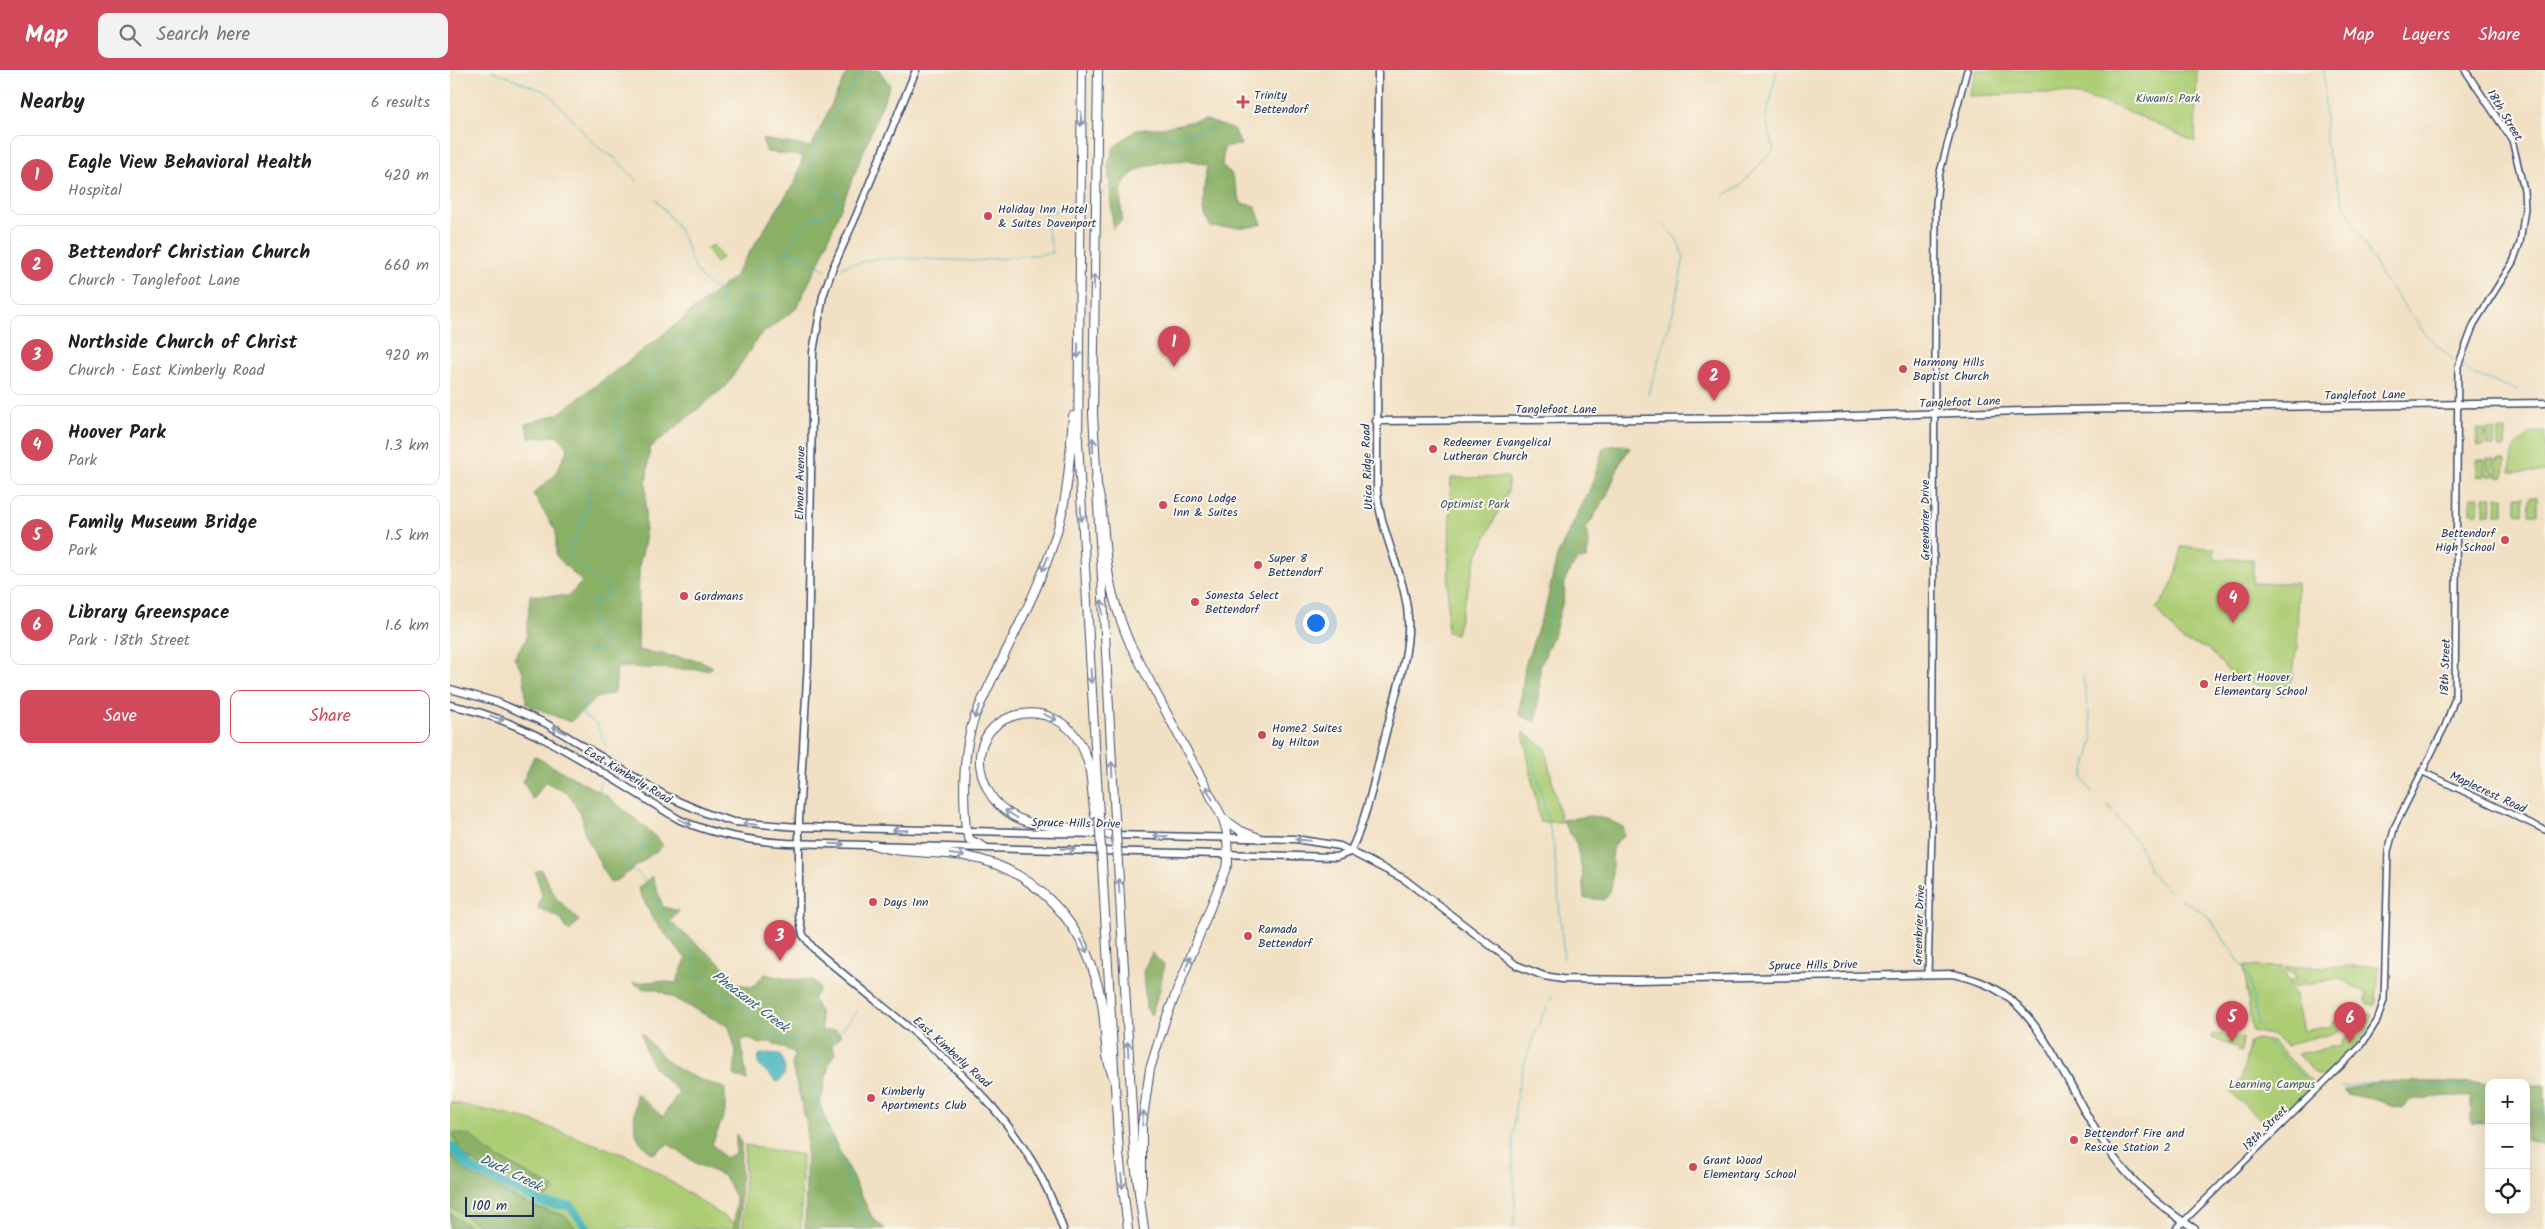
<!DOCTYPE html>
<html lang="en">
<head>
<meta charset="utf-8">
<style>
  :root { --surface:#fff; --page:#f2f2f2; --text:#202124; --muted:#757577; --line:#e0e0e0; --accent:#d1495b }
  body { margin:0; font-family:Kalam,sans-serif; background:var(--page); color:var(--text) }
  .controls { position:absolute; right:15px; bottom:15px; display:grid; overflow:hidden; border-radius:10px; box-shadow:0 5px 20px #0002 }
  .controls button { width:45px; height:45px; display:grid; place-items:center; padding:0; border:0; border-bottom:1px solid var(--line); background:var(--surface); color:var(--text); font:25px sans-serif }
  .scale { position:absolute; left:15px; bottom:12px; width:69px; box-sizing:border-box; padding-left:5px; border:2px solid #1b2f5e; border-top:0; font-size:14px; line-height:18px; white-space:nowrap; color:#1b2f5e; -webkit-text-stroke:4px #fbf7ec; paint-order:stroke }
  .you { position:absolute; left:865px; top:552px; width:18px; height:18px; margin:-12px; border:4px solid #fff; border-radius:50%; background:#1a73e8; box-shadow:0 0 0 8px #1a73e833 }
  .badge { display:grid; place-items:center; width:32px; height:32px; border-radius:50%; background:var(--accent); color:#fff; font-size:16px; font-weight:700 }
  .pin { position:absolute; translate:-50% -41px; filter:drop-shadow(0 1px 2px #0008) }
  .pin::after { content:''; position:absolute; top:26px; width:18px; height:15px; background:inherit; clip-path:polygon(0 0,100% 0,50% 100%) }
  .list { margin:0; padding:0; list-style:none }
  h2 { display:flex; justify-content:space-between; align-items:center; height:65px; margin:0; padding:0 20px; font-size:21px }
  h2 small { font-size:16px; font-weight:400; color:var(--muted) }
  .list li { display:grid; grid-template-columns:32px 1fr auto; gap:15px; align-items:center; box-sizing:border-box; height:80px; margin:0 10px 10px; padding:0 10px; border:1px solid var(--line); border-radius:10px }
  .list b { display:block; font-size:19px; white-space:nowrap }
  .list p { margin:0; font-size:16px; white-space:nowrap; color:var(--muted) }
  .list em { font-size:16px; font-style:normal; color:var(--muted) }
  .actions { display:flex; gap:10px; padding:15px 20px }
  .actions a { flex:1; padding:11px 0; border:1px solid var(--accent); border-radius:10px; text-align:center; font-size:18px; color:var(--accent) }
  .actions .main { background:var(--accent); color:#fff }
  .icon { flex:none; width:28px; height:28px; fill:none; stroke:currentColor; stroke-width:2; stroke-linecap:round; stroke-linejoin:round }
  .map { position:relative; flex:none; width:2095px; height:1159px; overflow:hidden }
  header { display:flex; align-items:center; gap:30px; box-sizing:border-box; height:70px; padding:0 25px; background:var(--accent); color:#fff }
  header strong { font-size:24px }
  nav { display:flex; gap:28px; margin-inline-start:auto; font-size:18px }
  .search { width:350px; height:45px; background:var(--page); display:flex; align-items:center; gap:12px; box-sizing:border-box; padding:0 18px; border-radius:10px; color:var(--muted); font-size:19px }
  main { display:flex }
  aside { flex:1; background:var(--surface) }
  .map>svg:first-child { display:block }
  .green { fill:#adcd75; stroke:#647e6a }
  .forest { fill:#8ab066; stroke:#527062 }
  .water { fill:#45b5be; stroke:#30728e }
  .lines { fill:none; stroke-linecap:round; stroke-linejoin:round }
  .stream { stroke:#45b5be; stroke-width:1 }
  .river { stroke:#45b5be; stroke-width:9 }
  .minor-casing { stroke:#3b4a6d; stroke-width:8 }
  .major-casing { stroke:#3b4a6d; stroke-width:9 }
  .highway-casing { stroke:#3b4a6d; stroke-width:10 }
  .minor { stroke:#fff; stroke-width:5 }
  .major { stroke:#fff; stroke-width:6 }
  .highway { stroke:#fff; stroke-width:8 }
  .highway-bridge-casing { stroke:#3b4a6d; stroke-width:10; stroke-linecap:butt }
  .highway-bridge { stroke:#fff; stroke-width:8 }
  .oneway { stroke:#8d97ae }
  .poi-dot { fill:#d1495b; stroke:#fbf7ec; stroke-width:2 }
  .labels { text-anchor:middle; stroke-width:4; stroke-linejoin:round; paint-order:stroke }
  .poi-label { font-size:12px; fill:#1b2f5e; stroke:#fbf7ec; text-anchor:start }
  .park-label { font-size:12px; fill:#405664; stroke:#fbf7ec }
  .street-label { font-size:12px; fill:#1b2f5e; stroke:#fbf7ec }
  .water-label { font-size:14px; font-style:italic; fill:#2a5e80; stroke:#fbf7ec }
</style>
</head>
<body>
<header>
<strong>Map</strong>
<div class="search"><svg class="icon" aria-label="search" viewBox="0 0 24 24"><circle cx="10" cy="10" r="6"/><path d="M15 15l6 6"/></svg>Search here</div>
<nav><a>Map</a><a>Layers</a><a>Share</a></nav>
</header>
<main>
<aside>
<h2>Nearby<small>6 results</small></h2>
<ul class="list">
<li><span class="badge">1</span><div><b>Eagle View Behavioral Health</b><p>Hospital</p></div><em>420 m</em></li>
<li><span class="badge">2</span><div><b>Bettendorf Christian Church</b><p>Church · Tanglefoot Lane</p></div><em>660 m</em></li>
<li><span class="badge">3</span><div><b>Northside Church of Christ</b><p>Church · East Kimberly Road</p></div><em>920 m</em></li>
<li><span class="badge">4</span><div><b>Hoover Park</b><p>Park</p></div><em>1.3 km</em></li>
<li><span class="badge">5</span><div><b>Family Museum Bridge</b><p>Park</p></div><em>1.5 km</em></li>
<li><span class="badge">6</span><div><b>Library Greenspace</b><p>Park · 18th Street</p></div><em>1.6 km</em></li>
</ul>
<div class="actions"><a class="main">Save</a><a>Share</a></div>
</aside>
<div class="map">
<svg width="2095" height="1159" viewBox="0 0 2095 1159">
  <rect width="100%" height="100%" fill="#fbf7ec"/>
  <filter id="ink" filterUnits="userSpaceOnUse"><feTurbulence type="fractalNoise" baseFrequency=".02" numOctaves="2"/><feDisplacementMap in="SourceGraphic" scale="10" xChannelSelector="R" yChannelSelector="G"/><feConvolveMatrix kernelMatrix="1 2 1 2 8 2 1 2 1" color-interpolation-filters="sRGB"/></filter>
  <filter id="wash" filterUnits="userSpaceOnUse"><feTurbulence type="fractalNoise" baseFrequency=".0096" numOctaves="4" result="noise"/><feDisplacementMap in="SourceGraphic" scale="20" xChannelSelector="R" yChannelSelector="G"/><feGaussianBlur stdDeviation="1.12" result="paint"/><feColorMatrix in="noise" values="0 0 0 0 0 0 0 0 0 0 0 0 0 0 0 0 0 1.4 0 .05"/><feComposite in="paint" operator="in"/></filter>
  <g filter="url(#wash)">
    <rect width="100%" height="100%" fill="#f1e0c3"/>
    <path class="green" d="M1526,0H1747L1745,72C1710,56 1676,38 1638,28C1601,19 1557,25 1519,26Z
      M263,175L272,188L266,193L257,179Z
      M2027,359L2035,360L2034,376H2027Z
      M2037,359L2045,360L2044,376H2037Z
      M2048,360H2056L2055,377H2048Z
      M2082,362H2095V402H2060C2062,380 2064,375 2082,362Z
      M2037,389L2045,390L2044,406H2037Z
      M2027,390H2035L2034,407L2027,406Z
      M2047,390H2055L2054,407H2047Z
      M1058,407V421L1026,488L1006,564L997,562L1001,408Z
      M2021,427H2029L2028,443H2021Z
      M2034,427H2042L2041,444H2034Z
      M2047,427H2054V444H2046Z
      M2066,427H2074L2073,444L2066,443Z
      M2080,427H2087V444H2079Z
      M1731,477L1764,478V489H1803V513H1847L1848,567L1843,605L1833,626L1779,602L1759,579L1733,571L1706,539C1722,520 1729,502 1731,477Z
      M1073,662L1095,678L1111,752H1090Z
      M1794,896L1833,897L1838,912L1846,910L1844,903L1837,902L1836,897L1929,896L1926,932L1925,935L1918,934L1915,928L1917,924L1889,908L1856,915L1854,910H1852L1853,915L1843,917L1839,915L1845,925L1853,961L1882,956V952L1890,950L1889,944L1896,943L1899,948C1891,971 1856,964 1838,976L1821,965L1802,961Z
      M1915,942L1922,945C1917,967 1893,993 1874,1005L1866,1004L1847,984L1892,975V971L1902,963Z
      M1762,964L1793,968L1791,982L1788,981V978L1761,968Z
      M1807,969L1823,972L1863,1013L1861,1020L1821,1059L1781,1023L1791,1009L1800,972Z
      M0,1032L79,1050L188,1090L288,1156V1159H0Z
      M295,1075L352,1085L351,1159H293Z"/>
    <path class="forest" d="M398,0H429L440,15L370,190L346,239L309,266L277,315L200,378L196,414L195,471L189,496L188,580L251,591L263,597L257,600L167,597L165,623L147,628L120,652L77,634L73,602L64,587L76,570L80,525L118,526L132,512L106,486V461L83,424L105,405L118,378L108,366L79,368L76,354L108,344L205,271L283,208L346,110L353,86L317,82L312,69L361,77Z
      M754,49L784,60L791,75L774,77L772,96L781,103L791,133L805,136L812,154L800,157H761C749,139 754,115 758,95C736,86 680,90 672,118C669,127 672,141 672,150L663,158L658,95L664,77L686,60L715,57Z
      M1169,375L1180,378L1170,393L1157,425L1136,459L1139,475L1136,489L1127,490L1115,509L1114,527L1105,561L1090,597L1089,628L1086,652L1069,645L1075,596L1097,532L1107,486L1140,419L1154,377Z
      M84,686L157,726L208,768L213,776L169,809L160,813L135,764L132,747L118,723L95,712L83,730L73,711Z
      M1140,746L1157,749L1173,757L1174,766C1150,779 1173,814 1154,830L1134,828L1132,800L1126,773L1112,750Z
      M91,799L106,828L129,850L119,862L110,848L88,838L92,824L85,802Z
      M202,806L213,837L229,841L220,852L271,894L287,914L302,917L315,904L337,909L363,910L370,919L363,929L370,942L372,961L386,960L391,965L382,975L385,983L379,994L370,1034L380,1062L422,1147L435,1159H355L357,1055L342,996L345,983L320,972L309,974L299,968L291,970L297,1010L284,1006L286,981L279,957L206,919H194L183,913L209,911L226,913L236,889L202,848L188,818Z
      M702,883L714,895L710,919L701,945L696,938L693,901Z
      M192,963C221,999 231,1004 275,1018V1043L262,1074L275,1088L286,1083V1064L291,1072L290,1159H284L286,1129L274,1106L247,1094L218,1074L203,1084C178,1066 185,1051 186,1023L213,1047L229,1022C207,1001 196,994 192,963Z
      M1930,1011L2039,1013V1064L2036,1054L2021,1053V1027L1998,1026L1960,1030L1954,1038L1943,1037L1930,1031L1897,1024L1894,1020Z
      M2076,1015H2095V1075L2076,1070Z
      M3,1063L21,1065L37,1081L105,1119L97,1128C86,1122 74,1114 62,1109C39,1100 8,1092 3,1063Z
      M0,1083L16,1102L85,1137L114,1145L127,1159H35L0,1136Z
      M0,1144L24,1159H0Z"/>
    <path class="water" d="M318,983L329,984C336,992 338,1006 327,1012L308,994L309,985Z"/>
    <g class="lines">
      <path class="stream" d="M41,0L98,23L147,77L165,88L187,111
        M1874,0L1876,75L1893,132L1932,207L1977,266L2007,293
        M651,125L672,101L678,81L684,73L749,62L762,57
        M1273,126L1290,116L1324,80L1316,50L1327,0
        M205,129C215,141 226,153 233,167C239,180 241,194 250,206C256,214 264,217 272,223L271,235L282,247
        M338,183L347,184L376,200
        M391,197L425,189L452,188L524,191L603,183L594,146L596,143L625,136
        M2010,295L2023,304L2067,320
        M1198,325L1224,239L1234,187L1226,168L1214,155
        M1633,606L1643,670L1633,708L1643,724
        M1078,649L1084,606L1108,517L1127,462L1147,418L1175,374
        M1078,668L1104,776L1114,889
        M156,676L147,654L134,646L132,638L136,629L133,622L121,614C122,601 135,593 139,580L153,579L157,575C144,558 138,553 143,532L154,529L159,524V517L143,509L119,487L120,477L128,463L138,434L137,418L128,409L129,403L148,394L155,397L166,416L171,419L180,414C181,377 148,349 185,317L196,318L200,314L203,301L218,275L228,271L249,273L266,259L278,253L293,231L306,229L312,225L304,201L326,193L337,182L353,156L361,148L372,146L388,134V125L373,124L367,119L361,99L366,78L411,0
        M150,712L149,720L138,735L149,744L161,745L169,771L187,768L196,777L176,787L177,794L192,807L212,839L215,850L243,884L248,904L332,971H351L368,990C355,1029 381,1069 396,1104C403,1122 411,1141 417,1159
        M1658,735L1689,775L1702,804L1719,822
        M1731,829L1757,845L1799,906L1808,955
        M1817,973L1854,1008
        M368,989L407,941
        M1892,1017L1921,1012L1955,1020L2014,1016L2039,1021
        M2076,1039L2095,1045
        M1063,1159C1068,1132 1062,1102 1063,1075C1064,1014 1076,980 1102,926"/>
      <path class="river" d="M0,1075L20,1098L93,1133L120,1136L138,1159"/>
    </g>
  </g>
  <g filter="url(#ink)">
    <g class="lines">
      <g class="minor-casing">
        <path id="minor" d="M1973,702L2095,760
          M1478,904L1482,764L1486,133L1489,106L1517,0
          M1726,1159L1911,976L1927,951L1934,930L1938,781L1945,756L1995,656L2005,628L2008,296L2024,254L2063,192L2070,173L2075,138L2074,120L2062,70L2015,0"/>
      </g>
      <g class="major-casing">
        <path id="major" d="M466,0L407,144L382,200L373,226L363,282L358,591L349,749V846L353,865L364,879C461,964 571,1029 613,1159
          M926,351L1331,348L1608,340L2095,333
          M0,619L47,632L95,653L216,726L258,744L284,752L349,757L649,764
          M0,635C85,652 157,707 230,750C265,765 299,771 337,773L887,787L900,782
          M662,765L845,769L890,776L954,809L1066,895L1094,906L1112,909L1186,910L1503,904C1524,909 1544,915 1561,930C1597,959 1624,1027 1650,1067C1673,1105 1708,1136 1745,1159
          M900,782C920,742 928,690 940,647C948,615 960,581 958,547C955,504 931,465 927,422L928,0"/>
      </g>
      <g class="highway-casing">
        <path id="highway" d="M632,0L628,372L649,746
          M648,0L643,343L665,748
          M645,409C654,436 653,465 657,493C660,522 669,548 680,574L773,749L777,763L778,793L715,951L700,999L692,1055V1116L690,1132
          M645,745C641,724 643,701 634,681C606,615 509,643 534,711C538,723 546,734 556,741C586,764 626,752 659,765
          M774,749L791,761L809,768
          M424,775C453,785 485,781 515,786C579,797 627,845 645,906C650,921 653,935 654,951C656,971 655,992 665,1010
          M534,777L520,770L516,761C513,724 512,681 525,646C553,582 592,520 610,451C619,417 620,382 623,346
          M668,793L685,1093L694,1159
          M652,794L669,1084L678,1159"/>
      </g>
      <use href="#minor" class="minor"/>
      <use href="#major" class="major"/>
      <use href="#highway" class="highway"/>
      <g class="highway-bridge-casing">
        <path id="highway-bridge" d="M649,746L652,794
          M665,748L668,793"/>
      </g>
      <use href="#highway-bridge" class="highway-bridge"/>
    </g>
    <defs><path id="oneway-shaft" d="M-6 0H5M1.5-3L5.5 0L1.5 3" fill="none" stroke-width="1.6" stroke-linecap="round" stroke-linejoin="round" transform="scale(1.25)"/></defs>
    <g class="oneway">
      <use href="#oneway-shaft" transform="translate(631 49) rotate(91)"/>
      <use href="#oneway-shaft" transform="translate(644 212) rotate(-88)"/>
      <use href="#oneway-shaft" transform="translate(628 281) rotate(91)"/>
      <use href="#oneway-shaft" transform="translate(643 375) rotate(-91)"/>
      <use href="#oneway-shaft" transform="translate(631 444) rotate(87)"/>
      <use href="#oneway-shaft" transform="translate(595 494) rotate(112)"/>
      <use href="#oneway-shaft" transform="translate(652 537) rotate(-94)"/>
      <use href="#oneway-shaft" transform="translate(641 606) rotate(87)"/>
      <use href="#oneway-shaft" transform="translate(527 642) rotate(113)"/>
      <use href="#oneway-shaft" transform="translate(600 647) rotate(24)"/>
      <use href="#oneway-shaft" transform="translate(47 648) rotate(20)"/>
      <use href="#oneway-shaft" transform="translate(109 660) rotate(-151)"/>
      <use href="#oneway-shaft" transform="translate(662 699) rotate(-93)"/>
      <use href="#oneway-shaft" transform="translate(759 723) rotate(-118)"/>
      <use href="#oneway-shaft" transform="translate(561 744) rotate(-148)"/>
      <use href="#oneway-shaft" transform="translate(235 752) rotate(25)"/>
      <use href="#oneway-shaft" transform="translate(300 754) rotate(-172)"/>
      <use href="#oneway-shaft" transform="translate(450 760) rotate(-179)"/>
      <use href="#oneway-shaft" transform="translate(711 766) rotate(-179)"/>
      <use href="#oneway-shaft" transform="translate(853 770) rotate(-175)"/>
      <use href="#oneway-shaft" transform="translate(387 774) rotate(2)"/>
      <use href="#oneway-shaft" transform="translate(618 779) rotate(1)"/>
      <use href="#oneway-shaft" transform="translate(507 785) rotate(8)"/>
      <use href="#oneway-shaft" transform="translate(669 816) rotate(-94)"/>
      <use href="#oneway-shaft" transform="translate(634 876) rotate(65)"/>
      <use href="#oneway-shaft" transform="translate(738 893) rotate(-68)"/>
      <use href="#oneway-shaft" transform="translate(678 979) rotate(-93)"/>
      <use href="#oneway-shaft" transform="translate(693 1048) rotate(-85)"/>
      <use href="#oneway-shaft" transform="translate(672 1111) rotate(84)"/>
    </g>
  </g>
  <g class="poi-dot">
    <path d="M790.5 24.5h5v5h5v5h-5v5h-5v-5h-5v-5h5z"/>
    <circle cx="538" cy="146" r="5"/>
    <circle cx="1453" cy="299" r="5"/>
    <circle cx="983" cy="379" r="5"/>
    <circle cx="713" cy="435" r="5"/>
    <circle cx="2055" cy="470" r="5"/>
    <circle cx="808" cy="495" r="5"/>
    <circle cx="234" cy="526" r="5"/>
    <circle cx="745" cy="532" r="5"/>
    <circle cx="1754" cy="614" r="5"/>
    <circle cx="812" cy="665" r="5"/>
    <circle cx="423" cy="832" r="5"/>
    <circle cx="798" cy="866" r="5"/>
    <circle cx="421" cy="1028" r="5"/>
    <circle cx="1624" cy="1070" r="5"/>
    <circle cx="1243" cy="1097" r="5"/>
  </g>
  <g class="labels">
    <g class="poi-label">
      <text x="804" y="29">Trinity<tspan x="804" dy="14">Bettendorf</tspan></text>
      <text x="548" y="143">Holiday Inn Hotel<tspan x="548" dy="14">&amp; Suites Davenport</tspan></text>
      <text x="1463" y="296">Harmony Hills<tspan x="1463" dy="14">Baptist Church</tspan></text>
      <text x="993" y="376">Redeemer Evangelical<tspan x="993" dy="14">Lutheran Church</tspan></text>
      <text x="723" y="432">Econo Lodge<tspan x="723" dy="14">Inn &amp; Suites</tspan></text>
      <text x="2045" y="467" text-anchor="end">Bettendorf<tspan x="2045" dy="14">High School</tspan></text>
      <text x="818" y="492">Super 8<tspan x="818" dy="14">Bettendorf</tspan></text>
      <text x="755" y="529">Sonesta Select<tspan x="755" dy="14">Bettendorf</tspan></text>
      <text x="244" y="530">Gordmans</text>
      <text x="1764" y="611">Herbert Hoover<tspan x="1764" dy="14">Elementary School</tspan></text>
      <text x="822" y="662">Home2 Suites<tspan x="822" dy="14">by Hilton</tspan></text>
      <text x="433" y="836">Days Inn</text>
      <text x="808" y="863">Ramada<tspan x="808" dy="14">Bettendorf</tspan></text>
      <text x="431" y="1025">Kimberly<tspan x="431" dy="14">Apartments Club</tspan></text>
      <text x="1634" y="1067">Bettendorf Fire and<tspan x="1634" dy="14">Rescue Station 2</tspan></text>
      <text x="1253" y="1094">Grant Wood<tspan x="1253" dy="14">Elementary School</tspan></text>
    </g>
    <g class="park-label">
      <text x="1718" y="32">Kiwanis Park</text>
      <text x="1025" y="438">Optimist Park</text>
      <text x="1822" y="1018">Learning Campus</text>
    </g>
    <g class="street-label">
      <text transform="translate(2055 45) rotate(59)" y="4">18th Street</text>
      <text transform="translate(1915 325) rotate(-1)" y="4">Tanglefoot Lane</text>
      <text transform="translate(1510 332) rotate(-2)" y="4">Tanglefoot Lane</text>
      <text x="1106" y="343">Tanglefoot Lane</text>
      <text transform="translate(917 397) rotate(-92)" y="4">Utica Ridge Road</text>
      <text transform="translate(350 413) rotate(-89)" y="4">Elmore Avenue</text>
      <text transform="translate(1475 450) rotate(-90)" y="4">Greenbrier Drive</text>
      <text transform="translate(1995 597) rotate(-88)" y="4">18th Street</text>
      <text transform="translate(178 705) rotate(31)" y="4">East Kimberly Road</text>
      <text transform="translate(2038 722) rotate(25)" y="4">Maplecrest Road</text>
      <text transform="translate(626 753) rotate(1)" y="4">Spruce Hills Drive</text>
      <text transform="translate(1469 855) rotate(-88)" y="4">Greenbrier Drive</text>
      <text transform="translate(1363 895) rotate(-1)" y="4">Spruce Hills Drive</text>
      <text transform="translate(502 982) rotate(42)" y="4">East Kimberly Road</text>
      <text transform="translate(1815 1058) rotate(-45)" y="4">18th Street</text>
    </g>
    <g class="water-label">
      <text transform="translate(301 931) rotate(37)" y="5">Pheasant Creek</text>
      <text transform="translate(61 1102) rotate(26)" y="5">Duck Creek</text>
    </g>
  </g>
</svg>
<div class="controls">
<button>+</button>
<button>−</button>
<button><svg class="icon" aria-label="locate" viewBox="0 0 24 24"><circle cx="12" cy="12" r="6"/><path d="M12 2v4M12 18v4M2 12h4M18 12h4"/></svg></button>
</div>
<div class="scale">100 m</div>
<div class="you"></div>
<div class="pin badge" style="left:724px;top:297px">1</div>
<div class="pin badge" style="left:1264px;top:331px">2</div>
<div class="pin badge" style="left:330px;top:891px">3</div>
<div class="pin badge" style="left:1783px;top:553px">4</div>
<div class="pin badge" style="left:1782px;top:972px">5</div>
<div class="pin badge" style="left:1900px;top:973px">6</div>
</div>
</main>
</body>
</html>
